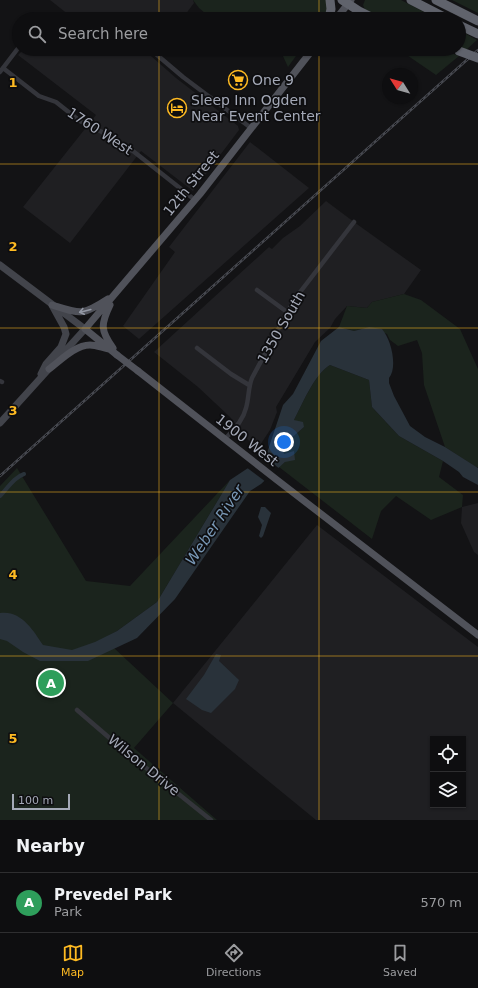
<!DOCTYPE html>
<html lang="en">
<head>
<meta charset="utf-8">
<style>
  :root { --surface:#0e0e10; --page:#171719; --text:#f1f3f6; --muted:#9b9c9f; --line:#2e2e30; --accent:#feba22 }
  body { margin:0; font-family:"DejaVu Sans",sans-serif; background:var(--page); color:var(--text) }
  .controls { position:absolute; right:12px; bottom:12px; display:grid; overflow:hidden; border-radius:0px; box-shadow:0 1px 3px #0004 }
  .controls button { width:36px; height:36px; display:grid; place-items:center; padding:0; border:0; border-bottom:1px solid var(--line); background:var(--surface); color:var(--text); font:20px sans-serif }
  .compass { position:absolute; left:382px; top:68px; width:36px; height:36px; border-radius:50%; background:var(--surface); box-shadow:0 1px 3px #0004; rotate:307deg }
  .scale { position:absolute; left:12px; bottom:10px; width:58px; box-sizing:border-box; padding-left:4px; border:2px solid #a4a9b7; border-top:0; font-size:11px; line-height:14px; white-space:nowrap; color:#a4a9b7; -webkit-text-stroke:3px #0e0e10; paint-order:stroke }
  .you { position:absolute; left:284px; top:442px; width:14px; height:14px; margin:-10px; border:3px solid #fff; border-radius:50%; background:#1a73e8; box-shadow:0 0 0 6px #1a73e833 }
  .badge { display:grid; place-items:center; width:26px; height:26px; border-radius:50%; background:var(--accent); color:#fff; font-size:13px; font-weight:700 }
  .pin { position:absolute; translate:-50% -50%; border:2px solid #fff; box-shadow:0 1px 4px #0006 }
  .list { margin:0; padding:0; list-style:none }
  h2 { display:flex; justify-content:space-between; align-items:center; height:52px; margin:0; padding:0 16px; font-size:17px }
  h2 small { font-size:13px; font-weight:400; color:var(--muted) }
  .list li { display:grid; grid-template-columns:26px 1fr auto; gap:12px; align-items:center; box-sizing:border-box; height:60px; padding:0 16px; border-top:1px solid var(--line) }
  .list b { display:block; font-size:15px; white-space:nowrap }
  .list p { margin:0; font-size:13px; white-space:nowrap; color:var(--muted) }
  .list em { font-size:13px; font-style:normal; color:var(--muted) }
  .icon { flex:none; width:22px; height:22px; fill:none; stroke:currentColor; stroke-width:2; stroke-linecap:round; stroke-linejoin:round }
  .map { position:relative; flex:none; width:478px; height:820px; overflow:hidden }
  .search { position:absolute; background:var(--surface); box-shadow:0 1px 3px #0004; left:12px; right:12px; top:12px; height:44px; display:flex; align-items:center; gap:10px; box-sizing:border-box; padding:0 14px; border-radius:22px; color:var(--muted); font-size:15px }
  .sheet { height:112px; background:var(--surface) }
  nav { display:flex; justify-content:space-around; align-items:center; box-sizing:border-box; height:56px; border-top:1px solid var(--line); background:var(--surface); font-size:11px; color:var(--muted) }
  nav a { display:grid; justify-items:center; gap:2px }
  nav .on { color:var(--accent) }
  .map>svg:first-child { display:block }
  .built { fill:#1f1f22; fill-rule:evenodd }
  .green { fill:#1b241d }
  .water { fill:#29323a }
  .pier { fill:#131315 }
  .lines { fill:none; stroke-linecap:round; stroke-linejoin:round }
  .canal { stroke:#29323a; stroke-width:4 }
  .minor { stroke:#34353b; stroke-width:4.5 }
  .secondary { stroke:#42444b; stroke-width:7 }
  .primary { stroke:#50525a; stroke-width:7 }
  .motorway { stroke:#60636c; stroke-width:9 }
  .rail-casing { stroke:#474950; stroke-width:2.5 }
  .rail { stroke:#0e0e10; stroke-width:1; stroke-dasharray:3; stroke-linecap:butt }
  .primary-bridge { stroke:#50525a; stroke-width:7 }
  .motorway-bridge { stroke:#60636c; stroke-width:9 }
  .oneway { stroke:#9398a4 }
  .grid { fill:none; stroke:#feba22; stroke-width:1; stroke-opacity:0.55 }
  .labels { text-anchor:middle; stroke-width:3.5; stroke-linejoin:round; paint-order:stroke }
  .poi-label { font-size:14px; fill:#a4a9b7; stroke:#0e0e10; text-anchor:start }
  .street-label { font-size:14px; fill:#a4a9b7; stroke:#0e0e10 }
  .water-label { font-size:15px; font-style:italic; fill:#7897b5; stroke:#0e0e10 }
  .grid-label { font-size:13px; text-anchor:middle; font-weight:bold; fill:#feba22; stroke:#0e0e10; stroke-width:3.5; stroke-linejoin:round; paint-order:stroke }
</style>
</head>
<body>
<div class="map">
<svg width="478" height="820" viewBox="0 0 478 820">
  <rect width="100%" height="100%" fill="#131315"/>
  <path class="built" d="M50,0H193L194,3L182,19H74Z
    M24,49H143L176,78L238,126L239,130L193,191L141,151L70,243L23,207L96,115L18,55Z
    M250,142L309,188L139,339L123,326L175,252L169,247Z
    M326,201L354,222L421,270L404,294L372,302L367,308L347,306L335,319L330,328L315,342L276,407L277,412L270,430L258,448L249,441L230,417L198,387L154,352L269,247L272,249L283,238L300,226Z
    M478,503V555L474,552L461,523L462,507Z
    M317,525L478,647V820H316L173,703ZM433,739H463V805H433Z"/>
  <path class="green" d="M193,0H327V12L323,19H212L199,8Z
    M365,0H401L438,19H386L365,10L363,5Z
    M452,0H478V13Z
    M459,30L477,40L466,50L459,47Z
    M271,49H301L288,67L282,54Z
    M398,49H441L459,56L436,75Z
    M404,294L421,300L460,329L478,369V467H476L445,447L424,385L422,353L417,340L398,346L390,340L387,334L369,327L354,331L339,327L347,306L367,308L372,302Z
    M330,365L369,380L372,407L399,436L443,461L439,477L463,495L462,507L431,520L396,496L381,511L372,539L279,467L285,462L283,449L286,443L304,427L294,420C303,403 314,375 330,365Z
    M17,468L86,581L130,586L230,480L157,602L117,631L108,636L114,648L173,703L134,748L217,820H0V486Z"/>
  <path class="water" d="M339,327L354,331L369,327L382,329C391,339 398,367 389,378V383L394,396L410,426L425,437L445,447L478,468V485L463,477L459,472L443,461L399,436L372,407L369,380L330,365C314,375 303,403 294,420L303,422L304,427L286,443L283,449L284,454L294,451L295,460L285,462L261,484L250,491L175,599L137,638L88,661H40L23,652L7,641L0,639V613C21,610 33,630 43,645L72,650L95,642L117,631L157,602L230,480L266,456L283,405L293,394L321,341Z
    M261,507H265L271,513L263,536L261,538L259,536L262,525L258,517Z
    M216,654L221,655L219,661L239,680L235,689L211,713L202,710L186,699L204,675Z"/>
  <path class="pier" d="M263,456L280,469L266,482L246,467Z"/>
  <g class="lines">
    <path class="canal" d="M0,496C7,489 14,477 24,474"/>
    <path class="minor" d="M150,49L183,77L251,128
      M3,68L39,96L56,102L80,121L102,132L122,147L133,151L195,200
      M0,72L19,47
      M257,290L287,312
      M197,348L231,374L249,385
      M0,381L2,382
      M225,439C233,430 243,421 246,408C249,398 248,388 252,378L294,300L354,222
      M77,710L120,747L211,820"/>
    <path class="secondary" d="M0,265L85,329L0,423
      M41,374L46,364L61,347L66,334L64,327L53,307"/>
    <path class="primary" d="M336,19L351,0
      M52,305C81,314 82,316 108,299
      M110,305C101,324 100,330 113,348
      M117,355L85,329L200,194L313,49
      M49,369C60,361 75,345 90,345C96,345 103,348 109,349
      M138,371L277,480L478,635"/>
    <path class="motorway" d="M342,0L359,11L375,19
      M411,0L448,19
      M436,0L478,21
      M329,19L331,9L330,0
      M459,25L478,34"/>
    <g class="rail-casing">
      <path id="rail" d="M0,476L478,50"/>
    </g>
    <use href="#rail" class="rail"/>
    <path class="primary-bridge" d="M117,355L138,371"/>
    <path class="motorway-bridge" d="M459,51L478,58"/>
  </g>
  <defs><path id="oneway-shaft" d="M-6 0H5M1.5-3L5.5 0L1.5 3" fill="none" stroke-width="1.6" stroke-linecap="round" stroke-linejoin="round"/></defs>
  <use class="oneway" href="#oneway-shaft" transform="translate(85 311) rotate(166)"/>
  <path class="grid" d="M159,0V19M319,0V19M159,49V820M319,49V820M0,164H478M0,328H478M0,492H478M0,656H478"/>
  <defs>
    <g id="supermarket-ring" transform="scale(1)"><circle r="9.5" fill="#0e0e10" stroke="#feba22" stroke-width="1.5"/><path d="M-6-5.5h2.5l.6 2H6L4.5 2H-2.5L-4.4-4H-6ZM-1.5 3.2a1.3 1.3 0 1 0 .1 0ZM3 3.2a1.3 1.3 0 1 0 .1 0Z" fill="#feba22"/></g>
    <g id="hotel-ring" transform="scale(1)"><circle r="9.5" fill="#0e0e10" stroke="#feba22" stroke-width="1.5"/><path d="M-6-4.5h1.5V1H6V5H4.5V3h-9V5H-6ZM-4 0a1.8 1.8 0 1 1 3.6 0ZM.5 0V-2.5h3Q6-2.5 6 0Z" fill="#feba22"/></g>
  </defs>
  <g fill-rule="evenodd">
    <use href="#supermarket-ring" x="238" y="80"/>
    <use href="#hotel-ring" x="177" y="108"/>
  </g>
  <g class="labels">
    <g class="poi-label">
      <text x="252" y="85">One 9</text>
      <text x="191" y="105">Sleep Inn Ogden<tspan x="191" dy="16">Near Event Center</tspan></text>
    </g>
    <g class="street-label">
      <text transform="translate(100 131) rotate(33)" y="5">1760 West</text>
      <text transform="translate(191 183) rotate(-51)" y="5">12th Street</text>
      <text transform="translate(281 327) rotate(-60)" y="5">1350 South</text>
      <text transform="translate(247 440) rotate(38)" y="5">1900 West</text>
      <text transform="translate(144 765) rotate(39)" y="5">Wilson Drive</text>
    </g>
    <g class="water-label">
      <text transform="translate(215 525) rotate(-56)" y="5">Weber River</text>
    </g>
  </g>
  <g class="grid-label">
    <text x="13" y="87">1</text>
    <text x="13" y="251">2</text>
    <text x="13" y="415">3</text>
    <text x="13" y="579">4</text>
    <text x="13" y="743">5</text>
  </g>
</svg>
<div class="controls">
<button><svg class="icon" aria-label="locate" viewBox="0 0 24 24"><circle cx="12" cy="12" r="6"/><path d="M12 2v4M12 18v4M2 12h4M18 12h4"/></svg></button>
<button><svg class="icon" aria-label="layers" viewBox="0 0 24 24"><path d="M12 4l9 5-9 5-9-5zM3 14l9 5 9-5"/></svg></button>
</div>
<svg class="compass" viewBox="-18 -18 36 36"><path d="M0-13l5 13h-10z" fill="#e53935"/><path d="M0 13l5-13h-10z" fill="#9b9c9f"/></svg>
<div class="scale">100 m</div>
<div class="you"></div>
<div class="pin badge" style="left:51px;top:683px;background:#2e9e5b">A</div>
<div class="search"><svg class="icon" aria-label="search" viewBox="0 0 24 24"><circle cx="10" cy="10" r="6"/><path d="M15 15l6 6"/></svg>Search here</div>
</div>
<section class="sheet">
<h2>Nearby<small></small></h2>
<ul class="list">
<li><span class="badge" style="background:#2e9e5b">A</span><div><b>Prevedel Park</b><p>Park</p></div><em>570 m</em></li>
</ul>
</section>
<nav>
<a class="on"><svg class="icon" aria-label="map" viewBox="0 0 24 24"><path d="M3 6l6-2 6 2 6-2v14l-6 2-6-2-6 2zM9 4v14M15 6v14"/></svg>Map</a>
<a><svg class="icon" aria-label="directions" viewBox="0 0 24 24"><path d="M12 3l9 9-9 9-9-9zM9 14v-3h6M13 9l2 2-2 2"/></svg>Directions</a>
<a><svg class="icon" aria-label="saved" viewBox="0 0 24 24"><path d="M7 4h10v16l-5-4-5 4z"/></svg>Saved</a>
</nav>
</body>
</html>
